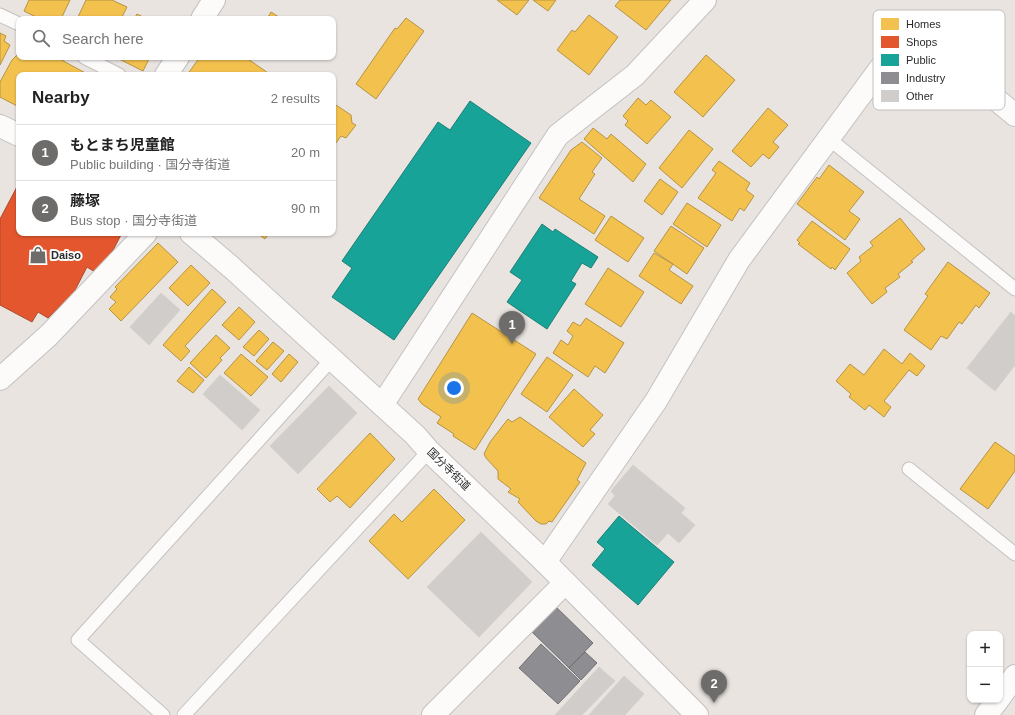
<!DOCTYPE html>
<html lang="en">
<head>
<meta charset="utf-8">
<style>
  :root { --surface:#fff; --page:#f2f2f2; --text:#222; --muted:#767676; --line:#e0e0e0; --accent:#6e6c6a }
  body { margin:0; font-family:Arial,"Noto Sans JP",sans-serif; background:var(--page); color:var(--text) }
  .controls { position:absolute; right:12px; bottom:12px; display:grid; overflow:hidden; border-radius:8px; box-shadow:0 1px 3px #0004 }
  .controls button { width:36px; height:36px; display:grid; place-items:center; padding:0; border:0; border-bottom:1px solid var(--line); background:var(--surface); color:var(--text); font:20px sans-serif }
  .you { position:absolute; left:454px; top:388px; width:14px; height:14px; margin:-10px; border:3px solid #fff; border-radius:50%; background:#1a73e8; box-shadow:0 0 0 6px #1a73e833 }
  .badge { display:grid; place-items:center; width:26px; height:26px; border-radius:50%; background:var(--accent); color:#fff; font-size:13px; font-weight:700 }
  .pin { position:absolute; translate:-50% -33px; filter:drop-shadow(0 1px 2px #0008) }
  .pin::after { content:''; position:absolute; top:21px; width:14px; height:12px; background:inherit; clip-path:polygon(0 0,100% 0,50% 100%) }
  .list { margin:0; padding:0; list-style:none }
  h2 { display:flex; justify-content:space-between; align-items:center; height:52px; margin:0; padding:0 16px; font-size:17px }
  h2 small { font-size:13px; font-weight:400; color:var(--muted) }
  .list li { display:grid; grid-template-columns:26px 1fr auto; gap:12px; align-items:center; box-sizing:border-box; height:56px; padding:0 16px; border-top:1px solid var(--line) }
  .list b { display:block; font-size:15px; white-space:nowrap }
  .list p { margin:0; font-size:13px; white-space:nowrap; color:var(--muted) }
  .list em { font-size:13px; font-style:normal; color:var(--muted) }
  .icon { flex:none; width:22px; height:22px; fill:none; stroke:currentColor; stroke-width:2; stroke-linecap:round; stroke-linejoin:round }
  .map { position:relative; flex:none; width:1015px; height:715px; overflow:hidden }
  .search { position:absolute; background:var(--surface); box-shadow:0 1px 3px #0004; left:16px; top:16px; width:320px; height:44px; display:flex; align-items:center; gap:10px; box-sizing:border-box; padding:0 14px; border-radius:8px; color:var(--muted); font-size:15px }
  .panel { position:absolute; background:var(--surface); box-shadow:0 1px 3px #0004; left:16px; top:72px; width:320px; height:164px; border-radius:8px }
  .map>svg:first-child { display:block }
  .homes { fill:#f2c14e; stroke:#b69444 }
  .shops { fill:#e4572e; stroke:#ac4a2d }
  .public { fill:#17a398; stroke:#1d7f77 }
  .industry { fill:#8d8d92; stroke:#707073 }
  .building { fill:#d0cdca; stroke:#d4d0cc }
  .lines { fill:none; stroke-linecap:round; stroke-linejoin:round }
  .service-casing { stroke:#c3c1c2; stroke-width:15 }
  .minor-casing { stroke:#c3c1c2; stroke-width:24 }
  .secondary-casing { stroke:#c3c1c2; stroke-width:24 }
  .service { stroke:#fcfbfa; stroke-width:13 }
  .minor { stroke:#fcfbfa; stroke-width:22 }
  .secondary { stroke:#fcfbfa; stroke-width:22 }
  .labels { text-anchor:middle; stroke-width:4; stroke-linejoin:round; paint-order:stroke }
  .poi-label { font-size:11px; font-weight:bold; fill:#2b2b2b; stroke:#fff; text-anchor:start }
  .street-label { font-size:11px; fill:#2b2b2b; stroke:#fff }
  .key { fill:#fff; stroke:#bfbfbf; stroke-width:1 }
  .key-label { font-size:11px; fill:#2b2b2b }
</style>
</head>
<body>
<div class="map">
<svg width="1015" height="715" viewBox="0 0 1015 715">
  <rect width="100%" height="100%" fill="#e9e4e0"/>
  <path class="homes" d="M29,0H70L61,19H40L24,11Z
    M86,0H112L127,7L121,19H77Z
    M497,0H529L517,15Z
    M533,0H556L548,11Z
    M620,0H671L646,30L615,6Z
    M271,12L282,19H267Z
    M137,14L147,19H134Z
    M589,15L618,37L589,75L557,50L572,30L575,32Z
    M406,18L424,31L376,99L356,84L395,28L397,29Z
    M0,33L6,36L4,41L10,45L0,65Z
    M19,53V57H56L89,75H19V107L0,97V82L12,60Z
    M706,55L735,80L703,117L674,92Z
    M115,57H150L143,71Z
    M200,57H245L271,75H187Z
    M638,98L646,105L651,100L671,117L647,144L625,125L628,121L623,116Z
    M333,103L351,115L352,123L356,125L346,138L341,136L333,147Z
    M768,108L788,125L773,142L779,147L769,159L763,154L751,167L732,151Z
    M593,128L607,139L611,134L646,164L633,182L584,139Z
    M689,130L713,149L682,188L659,168Z
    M582,142L602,158L592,172L595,174L579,199L605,216L594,234L539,198L571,150Z
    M719,161L750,183L746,190L754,196L744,211L740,208L732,221L698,198L716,173L712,170Z
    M829,165L864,192L849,211L860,219L845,240L797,204L817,177L819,179Z
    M660,179L678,192L662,215L644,201Z
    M687,203L721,225L707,247L673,224Z
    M611,216L644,238L628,262L595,240Z
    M900,218L925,249L911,261L913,262L898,274L900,277L885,288L887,292L872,304L847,273L861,261L859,257L873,246L870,242Z
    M812,221L850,249L835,270L832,267L831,269L798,244L800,243L797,240Z
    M671,226L704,248L687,274L654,251Z
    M257,233H269L265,239Z
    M158,243L178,262L121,321L109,309L116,302L110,297L117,289L115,287Z
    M654,253L673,264L669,270L693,286L681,304L639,276Z
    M948,262L990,293L979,308L976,305L962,324L959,322L947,339L941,336L931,350L904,330L928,296L925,294Z
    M191,265L210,283L188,306L169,288Z
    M608,268L644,292L621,327L585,304Z
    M212,289L226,302L185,346L190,351L181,361L163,345Z
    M239,307L255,322L239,340L222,325Z
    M472,313L536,354L475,450L453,436L454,434L437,423L441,417L422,404L418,399Z
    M586,318L624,343L605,373L595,366L588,377L553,353L561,340L568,345L573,336L567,331L573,322L580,326Z
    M259,330L269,339L254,356L243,347Z
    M216,335L230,348L220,358L222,360L206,378L190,363Z
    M273,342L284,351L267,370L256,361Z
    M884,349L902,364L910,353L925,366L917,376L909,370L884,401L891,407L884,417L869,405L865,410L849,397L851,394L836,381L850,364L864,375Z
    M241,354L268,377L251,396L224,373Z
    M289,354L298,362L281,382L272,374Z
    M547,357L573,375L547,412L521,394Z
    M189,367L204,380L193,393L177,381Z
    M574,389L603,415L590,430L595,434L583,447L549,417Z
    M520,417L586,463L577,480L580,482L552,522L549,521L546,524H541L536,521L518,502L520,499L508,492L511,489L498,479V471L486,458L484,454L490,442L508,419L512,422Z
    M370,433L395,459L350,508L337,496L330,502L317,489Z
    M995,442L1015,456V471L988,509L960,489Z
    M434,489L465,520L408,579L369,541L394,514L402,522Z"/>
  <path class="shops" d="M19,183V233H122L111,254L95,272L87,267L74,292L48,318L38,312L32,322L0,305V219Z"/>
  <path class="public" d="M470,101L531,143L394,340L332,297L352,268L342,261L438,122L450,130Z
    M542,224L553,232L555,229L598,257L591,268L582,263L571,281L576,284L547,329L507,302L522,280L510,272Z
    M619,516L674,562L638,605L592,565L605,549L597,542Z"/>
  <path class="industry" d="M554,605L593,643L569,668L530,630Z
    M541,644L580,681L558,704L519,668Z
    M585,652L597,663L581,680L569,668Z"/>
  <path class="building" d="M161,293L180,310L149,345L130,327Z
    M1011,312L1015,316V365L995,391L967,368Z
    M220,375L260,410L242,430L203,394Z
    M329,386L357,413L298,474L270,446Z
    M633,465L685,508L681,513L695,525L679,543L668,533L657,545L608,504L615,496L611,491Z
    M481,532L532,582L479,637L427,587Z
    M599,667L615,681L582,715H555Z
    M624,676L644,694L625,715H589Z"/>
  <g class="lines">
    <g class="service-casing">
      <path id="service" d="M0,15L19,24
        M84,57L119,75
        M828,138L1015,289
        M909,469L1015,554
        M163,715L78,640L332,359
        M184,715L429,451"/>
    </g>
    <g class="minor-casing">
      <path id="minor" d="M202,19L214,0
        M166,75L178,57
        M0,379L49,335L146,233
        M382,405L558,135L635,75L705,0
        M545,562L656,401L739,260L910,28L1015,115
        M1000,697L1015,676
        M433,715L565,583
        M986,715L998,700"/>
    </g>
    <g class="secondary-casing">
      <path id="secondary" d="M0,126L19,135
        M191,233L231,267L415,435L429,451L545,562L697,715"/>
    </g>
    <use href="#service" class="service"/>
    <use href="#minor" class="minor"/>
    <use href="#secondary" class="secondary"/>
  </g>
  <defs>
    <g id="shop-bare" transform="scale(1.38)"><path d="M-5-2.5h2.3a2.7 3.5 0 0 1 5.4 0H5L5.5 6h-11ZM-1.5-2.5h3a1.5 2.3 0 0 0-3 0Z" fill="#6e6c6a" stroke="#fff" stroke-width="2.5" paint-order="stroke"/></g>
  </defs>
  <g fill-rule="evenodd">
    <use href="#shop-bare" x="38" y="255"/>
  </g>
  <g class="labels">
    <g class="poi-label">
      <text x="51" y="259">Daiso</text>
    </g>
    <g class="street-label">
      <text transform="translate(449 469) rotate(44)" y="4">国分寺街道</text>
    </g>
  </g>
  <rect x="873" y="10" width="132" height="100" rx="6" class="key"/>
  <rect x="881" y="18" width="18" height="12" fill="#f2c14e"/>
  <rect x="881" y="36" width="18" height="12" fill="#e4572e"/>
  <rect x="881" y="54" width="18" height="12" fill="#17a398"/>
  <rect x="881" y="72" width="18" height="12" fill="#8d8d92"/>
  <rect x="881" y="90" width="18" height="12" fill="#d0cdca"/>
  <g class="key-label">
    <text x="906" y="28">Homes</text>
    <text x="906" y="46">Shops</text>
    <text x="906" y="64">Public</text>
    <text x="906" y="82">Industry</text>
    <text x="906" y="100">Other</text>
  </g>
</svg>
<div class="controls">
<button>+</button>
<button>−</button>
</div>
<div class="you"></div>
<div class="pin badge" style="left:512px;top:344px">1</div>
<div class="pin badge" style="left:714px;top:703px">2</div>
<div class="search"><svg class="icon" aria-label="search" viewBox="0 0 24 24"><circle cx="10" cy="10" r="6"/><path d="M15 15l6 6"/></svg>Search here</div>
<section class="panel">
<h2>Nearby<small>2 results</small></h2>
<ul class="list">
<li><span class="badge">1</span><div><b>もとまち児童館</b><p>Public building · 国分寺街道</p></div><em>20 m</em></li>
<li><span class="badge">2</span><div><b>藤塚</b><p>Bus stop · 国分寺街道</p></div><em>90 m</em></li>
</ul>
</section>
</div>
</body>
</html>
